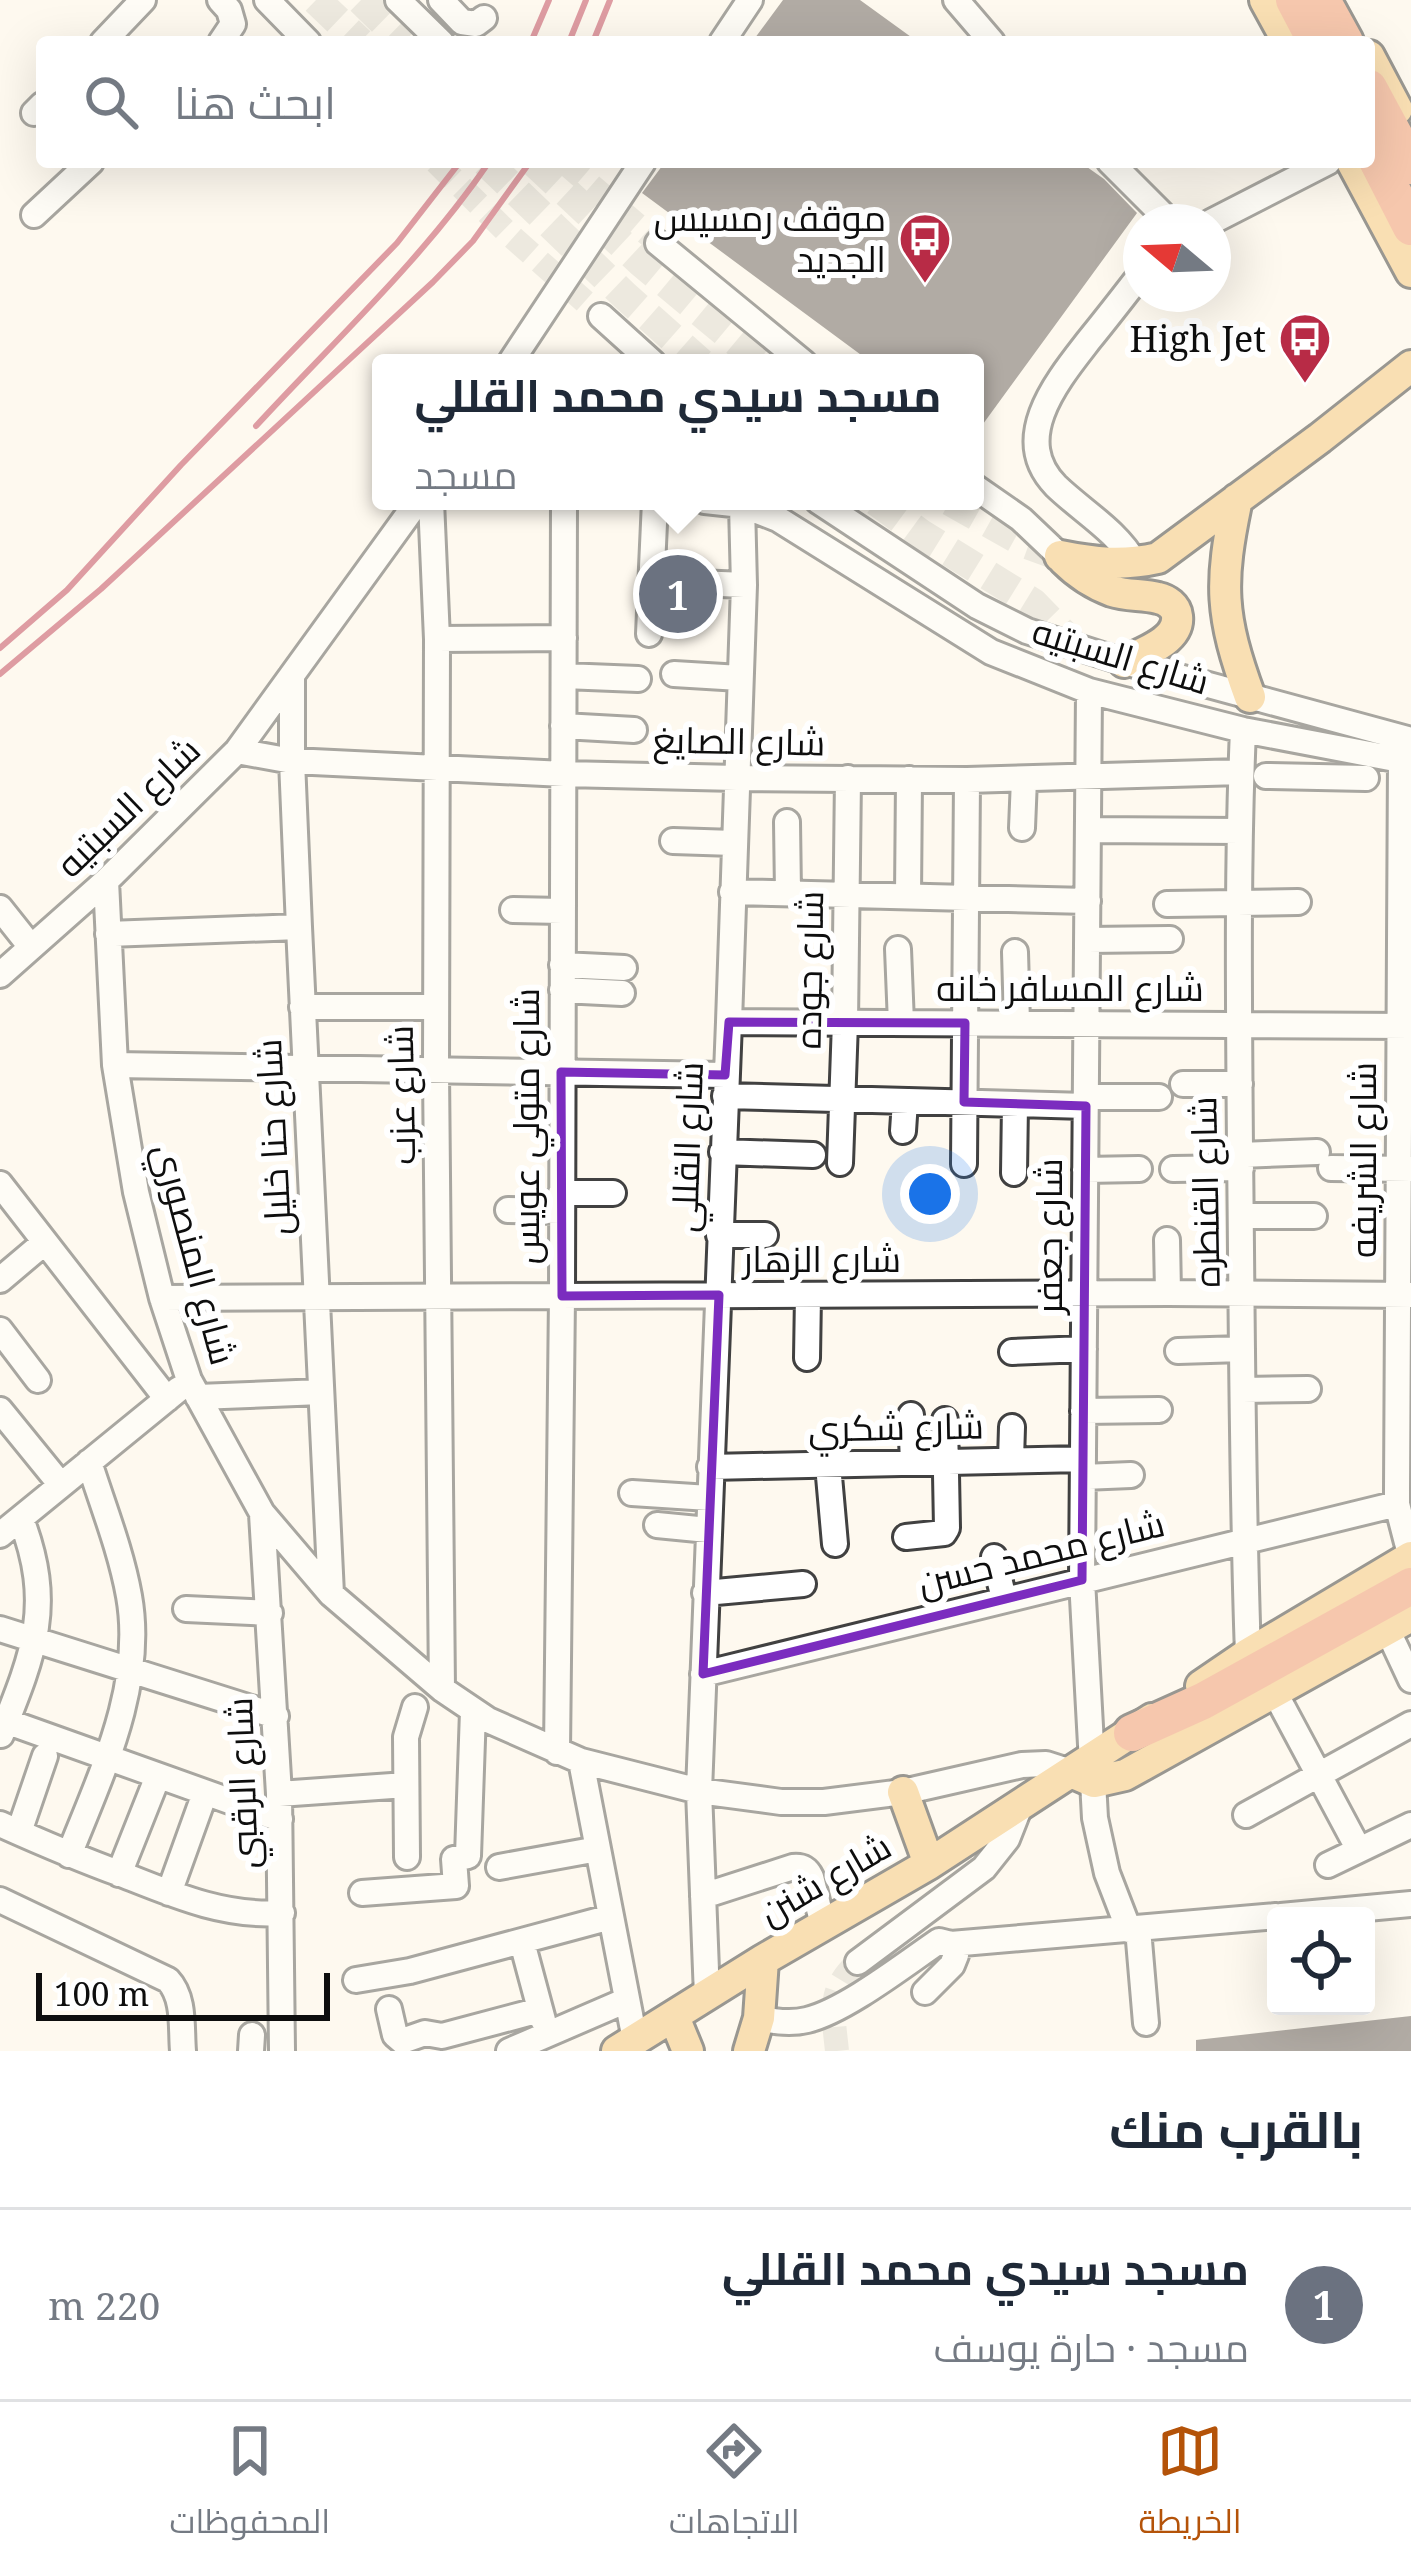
<!DOCTYPE html>
<html lang="ar">
<head>
<meta charset="utf-8">
<style>
  :root { --surface:#fff; --page:#f2f2f3; --text:#1f2937; --muted:#747a83; --line:#e0e1e3; --accent:#b45309 }
  body { margin:0; font-family:"Noto Serif",Cairo,serif; background:var(--page); color:var(--text); direction:rtl }
  .controls { position:absolute; right:36px; bottom:36px; display:grid; overflow:hidden; border-radius:12px; box-shadow:0 12px 48px #0002 }
  .controls button { width:108px; height:108px; display:grid; place-items:center; padding:0; border:0; border-bottom:3px solid var(--line); background:var(--surface); color:var(--text); font:60px sans-serif }
  .compass { position:absolute; left:1123px; top:204px; width:108px; height:108px; border-radius:50%; background:var(--surface); box-shadow:0 12px 48px #0002; rotate:289deg }
  .scale { position:absolute; left:36px; bottom:30px; width:294px; box-sizing:border-box; padding-left:12px; border:6px solid #0e0e0e; border-top:0; font-size:33px; line-height:42px; white-space:nowrap; color:#0e0e0e; -webkit-text-stroke:9px #fff; paint-order:stroke }
  .you { position:absolute; left:930px; top:1194px; width:42px; height:42px; margin:-30px; border:9px solid #fff; border-radius:50%; background:#1a73e8; box-shadow:0 0 0 18px #1a73e833 }
  .badge { display:grid; place-items:center; width:78px; height:78px; border-radius:50%; background:var(--accent); color:#fff; font-size:39px; font-weight:700 }
  .pin { position:absolute; translate:-50% -50%; border:6px solid #fff; box-shadow:0 3px 12px #0006 }
  .popup { position:absolute; left:372px; top:354px; width:612px; height:156px; box-sizing:border-box; display:grid; place-content:center; border-radius:12px; background:var(--surface); filter:drop-shadow(0 3px 9px #0005); font-size:39px; white-space:nowrap; color:var(--muted) }
  .popup b { font-size:45px; color:var(--text) }
  .popup::after { content:''; position:absolute; left:50%; top:100%; margin-left:-24px; border:24px solid transparent; border-top-color:var(--surface) }
  .list { margin:0; padding:0; list-style:none }
  h2 { display:flex; justify-content:space-between; align-items:center; height:156px; margin:0; padding:0 48px; font-size:51px }
  h2 small { font-size:39px; font-weight:400; color:var(--muted) }
  .list li { display:grid; grid-template-columns:78px 1fr auto; gap:36px; align-items:center; box-sizing:border-box; height:192px; padding:0 48px; border-top:3px solid var(--line) }
  .list b { display:block; font-size:45px; white-space:nowrap }
  .list p { margin:0; font-size:39px; white-space:nowrap; color:var(--muted) }
  .list em { font-size:39px; font-style:normal; color:var(--muted) }
  .icon { flex:none; width:66px; height:66px; fill:none; stroke:currentColor; stroke-width:2; stroke-linecap:round; stroke-linejoin:round }
  .map { position:relative; flex:none; width:1411px; height:2051px; overflow:hidden; direction:ltr }
  .search { position:absolute; background:var(--surface); box-shadow:0 12px 48px #0002; left:36px; right:36px; top:36px; height:132px; display:flex; align-items:center; gap:30px; box-sizing:border-box; padding:0 42px; border-radius:12px; color:var(--muted); font-size:45px }
  .sheet { height:348px; background:var(--surface) }
  nav { display:flex; justify-content:space-around; align-items:center; box-sizing:border-box; height:168px; border-top:3px solid var(--line); background:var(--surface); font-size:33px; color:var(--muted) }
  nav a { display:grid; justify-items:center; gap:6px }
  nav .on { color:var(--accent) }
  .map>svg:first-child { display:block }
  .building { fill:#564d4a }
  .lines { fill:none; stroke-linecap:round; stroke-linejoin:round }
  .minor-tunnel { stroke:#dad6cd; stroke-width:24; stroke-dasharray:24 12; stroke-linecap:butt }
  .major-tunnel { stroke:#dad6cd; stroke-width:30; stroke-dasharray:30 15; stroke-linecap:butt }
  .minor-casing { stroke:#414141; stroke-width:30 }
  .major-casing { stroke:#1f1f1f; stroke-width:36 }
  .highway-casing { stroke:#1f1f1f; stroke-width:42 }
  .minor { stroke:#fff; stroke-width:24 }
  .major { stroke:#f3be6b; stroke-width:30 }
  .highway { stroke:#ee8b5d; stroke-width:36 }
  .rail { stroke:#b82b46; stroke-width:6 }
  .marked { fill:none; stroke:#7b2cbf; stroke-width:9; stroke-linejoin:round }
  .labels { text-anchor:middle; stroke-width:12; stroke-linejoin:round; paint-order:stroke }
  .poi-label { font-size:36px; fill:#0e0e0e; stroke:#fff; text-anchor:end }
  .street-label { font-size:36px; fill:#0e0e0e; stroke:#fff }
</style>
</head>
<body>
<div class="map">
<svg width="1411" height="2051" viewBox="0 0 1411 2051">
  <rect width="100%" height="100%" fill="#fef9ef"/>
  <path class="building" d="M783,0H860L918,42H752Z
    M665,162H1080L1104,179L1137,213L975,435V363H872L642,193Z
    M1411,2016V2051H1196V2040Z"/>
  <g class="lines">
    <path class="minor-tunnel" d="M436,162L510,235L601,316
      M564,162L658,243
      M837,2051C833,2012 827,1990 858,1962"/>
    <path class="major-tunnel" d="M316,0L360,42
      M361,0L404,42
      M486,162L624,295L701,363
      M534,162L642,263L762,363
      M876,501L921,534L1033,603L1077,648
      M950,501L1027,544L1060,556"/>
    <g class="minor-casing">
      <path id="minor" d="M220,0L229,10L233,24L221,42
        M267,0L308,42
        M398,0L441,42
        M441,0L462,22L476,24L484,18
        M956,0L992,42
        M103,42L143,0
        M722,42L750,0
        M34,113L42,105
        M1110,162L1170,222
        M34,215L91,162
        M1211,222L1328,162
        M658,243L804,363
        M601,316L653,363
        M510,363L643,162
        M975,487L1021,519L1060,556
        M431,501L437,639L436,1072L442,1689
        M705,501L742,505L778,519L991,652L1089,691L1243,730L1411,762
        M818,501L977,606L1027,631L1124,662L1411,740
        M1135,563C1116,530 1083,512 1056,486C1009,438 1058,380 1089,340C1107,318 1124,296 1141,274
        M651,581L744,585
        M649,634L655,501
        M437,639L564,638
        M674,674L740,678
        M292,675V761L299,927L331,1594
        M564,676L638,679
        M1089,691L1082,1580L1095,1818L1107,1873L1129,1930
        M563,726L634,730
        M1243,730C1237,870 1239,1010 1240,1151C1242,1318 1242,1486 1248,1654
        M237,751L292,761L564,774L737,778L967,780L1241,772
        M1401,760L1397,1491V1504L1411,1558
        M1266,776L1366,778
        M787,822L788,893
        M1022,828L1024,779
        M1089,830L1240,831
        M673,841L734,843
        M106,881L115,1065L136,1192L162,1298L189,1380L262,1513L331,1594L442,1689L488,1720L581,1761L699,1791L781,1802H824L903,1792L1022,1765L1046,1764L1071,1772
        M732,892L1088,901
        M908,896L909,779
        M1167,904L1298,902
        M0,908L31,947
        M513,910L562,911
        M108,934L299,927
        M1088,940L1170,939
        M898,949L901,1023
        M1015,952L1017,1023
        M562,965L624,968
        M0,975L106,881L237,751L418,501
        M562,990L622,993
        M302,1007H436
        M729,1022L1411,1026
        M115,1065L725,1075
        M1183,1084H1240
        M725,1096L1086,1106
        M1086,1097H1159
        M903,1131L905,1101
        M722,1152L813,1155
        M1240,1155L1317,1152
        M840,1163L845,1022L848,778
        M964,1164L967,780
        M1331,1168L1411,1169
        M1173,1169L1241,1168
        M1085,1170L1139,1169
        M1014,1173L1015,1104
        M0,1184L167,1399
        M561,1193H613
        M508,1210L560,1211
        M1241,1216H1314
        M719,1235H765
        M1167,1240L1168,1293
        M0,1280L45,1242
        M162,1298L1168,1293L1411,1295
        M0,1330L38,1380
        M1178,1351L1242,1349
        M1012,1352L1084,1349
        M807,1358L808,1295
        M1243,1390L1308,1389
        M198,1397L321,1392
        M0,1410L61,1485
        M1083,1411L1159,1410
        M911,1415L913,1462
        M1011,1460L1012,1427
        M828,1465L835,1544
        M710,1467L1083,1459
        M1083,1477L1131,1475
        M632,1493L709,1498
        M262,1514L279,1794L282,2051
        M657,1525L708,1530
        M0,1535L179,1389
        M906,1537L944,1533L947,1528L945,1420
        M994,1557L1004,1599
        M705,1593L803,1584
        M186,1609L270,1613
        M0,1629L276,1716
        M1388,1631L1411,1680
        M703,1674L1397,1504
        M1275,1693L1359,1850
        M0,1719L280,1819
        M1,1735C34,1653 54,1605 21,1519
        M557,1752L562,1296L564,501
        M581,1761L635,2040
        M279,1794L406,1785
        M1246,1815L1411,1724
        M0,1824C40,1842 80,1859 121,1874C174,1895 224,1917 282,1913
        M19,1832L45,1756
        M69,1855C101,1774 145,1685 129,1596C121,1551 103,1506 89,1462
        M407,1857L406,1737L415,1707
        M1328,1865L1411,1825
        M499,1867L598,1849
        M119,1874L158,1776
        M169,1893L205,1793
        M362,1893L456,1886L454,1859L468,1856L473,1711
        M703,1896L793,1867C803,1866 807,1869 811,1877L823,1925
        M0,1900L168,1980C185,1998 181,2028 183,2051
        M1281,1916L1411,1904
        M1138,1929L1146,2023
        M522,1942L543,2020
        M951,1944L1276,1916
        M858,1962L984,1868L1007,1839L1020,1806
        M356,1980L410,1971L611,1917
        M707,1996L699,1791L729,1022L744,585L742,505
        M389,2009L395,2035L402,2041L425,2033L442,2036L540,2010
        M759,2018C775,2022 791,2024 807,2020C845,2011 905,1964 939,1941L951,1944L956,1955L952,1965L925,1992
        M251,2051L252,2035
        M509,2051L627,2000"/>
    </g>
    <g class="major-casing">
      <path id="major" d="M1265,0L1288,42
        M1369,56L1397,109
        M1352,162L1411,272
        M1237,499C1219,584 1220,615 1250,697
        M1060,556C1094,563 1123,566 1158,558L1320,438L1411,366
        M1064,560C1078,574 1093,584 1112,591C1127,596 1143,594 1158,598C1167,600 1176,606 1177,616C1180,641 1142,653 1124,662
        M1201,1686L1248,1654L1411,1557
        M1071,1772L1094,1782L1125,1775L1411,1616
        M903,1792L929,1864
        M674,2017L688,2051
        M617,2051L763,1960L929,1864L1152,1719
        M749,2051L759,2018L763,1960"/>
    </g>
    <g class="highway-casing">
      <path id="highway" d="M1294,0L1316,42
        M1322,0L1345,42
        M1369,88L1411,166
        M1369,145L1411,227
        M1132,1733L1203,1701L1411,1586"/>
    </g>
    <use href="#minor" class="minor"/>
    <use href="#major" class="major"/>
    <use href="#highway" class="highway"/>
    <path class="rail" d="M531,42L549,0
      M569,42L586,0
      M593,42L610,0
      M256,426C335,340 423,259 489,162
      M0,648L67,590L181,465L397,243L460,162
      M0,674L101,589L433,282L473,241L530,162"/>
  </g>
  <path d="M0 0H1411V2051H0ZM729,1022L965,1023L964,1102L1086,1106L1082,1580L703,1674L719,1295L562,1296L561,1072L725,1075Z" fill="#fef9ef" fill-opacity=".55" fill-rule="evenodd"/>
  <path class="marked" d="M729,1022L965,1023L964,1102L1086,1106L1082,1580L703,1674L719,1295L562,1296L561,1072L725,1075Z"/>
  <defs>
    <g id="bus-pin" transform="scale(2.7)"><path d="M0 17L-7.5 6A9.5 9.5 0 1 1 7.5 6Z" fill="#b82b46" stroke="#fff"/><path d="M-5-6H5V4H4V6H2V4H-2V6H-4V4H-5ZM-3.5-4V0h7V-4ZM-3.5 1.2v1.5H-2V1.2ZM2 1.2v1.5H3.5V1.2Z" fill="#fff"/></g>
  </defs>
  <g fill-rule="evenodd">
    <use href="#bus-pin" x="925" y="239"/>
    <use href="#bus-pin" x="1305" y="339"/>
  </g>
  <g class="labels">
    <g class="poi-label">
      <text x="886" y="231">موقف رمسيس<tspan x="886" dy="41">الجديد</tspan></text>
      <text x="1266" y="352">High Jet</text>
    </g>
    <g class="street-label">
      <text transform="translate(1121 656) rotate(17)" y="13">شارع السبتيه</text>
      <text transform="translate(739 741) rotate(1)" y="13">شارع الصايغ</text>
      <text transform="translate(128 807) rotate(-44)" y="13">شارع السبتيه</text>
      <text transform="translate(809 970) rotate(-89)" y="13">شارع جوده</text>
      <text x="1070" y="1001">شارع المسافر خانه</text>
      <text transform="translate(401 1095) rotate(-91)" y="13">شارع عزب</text>
      <text transform="translate(526 1126) rotate(-90)" y="13">شارع متولي عويس</text>
      <text transform="translate(273 1137) rotate(-93)" y="13">شارع حنا خليل</text>
      <text transform="translate(687 1147) rotate(-88)" y="13">شارع القللي</text>
      <text transform="translate(1363 1160) rotate(-90)" y="13">شارع الشريفه</text>
      <text transform="translate(1205 1192) rotate(-91)" y="13">شارع القنطره</text>
      <text transform="translate(1049 1236) rotate(-90)" y="13">شارع جعفر</text>
      <text transform="translate(195 1254) rotate(75)" y="13">شارع المنصوري</text>
      <text x="822" y="1272">شارع الزهار</text>
      <text transform="translate(896 1427) rotate(-1)" y="13">شارع شكري</text>
      <text transform="translate(1041 1553) rotate(-14)" y="13">شارع محمد حسن</text>
      <text transform="translate(242 1783) rotate(-92)" y="13">شارع الرقبي</text>
      <text transform="translate(825 1879) rotate(-30)" y="13">شارع شنن</text>
    </g>
  </g>
</svg>
<div class="controls">
<button><svg class="icon" aria-label="locate" viewBox="0 0 24 24"><circle cx="12" cy="12" r="6"/><path d="M12 2v4M12 18v4M2 12h4M18 12h4"/></svg></button>
</div>
<svg class="compass" viewBox="-18 -18 36 36"><path d="M0-13l5 13h-10z" fill="#e53935"/><path d="M0 13l5-13h-10z" fill="#747a83"/></svg>
<div class="scale">100 m</div>
<div class="you"></div>
<div class="pin badge" style="left:678px;top:594px;background:#6b7280">1</div>
<div class="popup"><b>مسجد سيدي محمد القللي</b>مسجد</div>
<div class="search"><svg class="icon" aria-label="search" viewBox="0 0 24 24"><circle cx="10" cy="10" r="6"/><path d="M15 15l6 6"/></svg>ابحث هنا</div>
</div>
<section class="sheet">
<h2>بالقرب منك<small></small></h2>
<ul class="list">
<li><span class="badge" style="background:#6b7280">1</span><div><b>مسجد سيدي محمد القللي</b><p>مسجد · حارة يوسف</p></div><em>220 m</em></li>
</ul>
</section>
<nav>
<a class="on"><svg class="icon" aria-label="map" viewBox="0 0 24 24"><path d="M3 6l6-2 6 2 6-2v14l-6 2-6-2-6 2zM9 4v14M15 6v14"/></svg>الخريطة</a>
<a><svg class="icon" aria-label="directions" viewBox="0 0 24 24"><path d="M12 3l9 9-9 9-9-9zM9 14v-3h6M13 9l2 2-2 2"/></svg>الاتجاهات</a>
<a><svg class="icon" aria-label="saved" viewBox="0 0 24 24"><path d="M7 4h10v16l-5-4-5 4z"/></svg>المحفوظات</a>
</nav>
</body>
</html>
